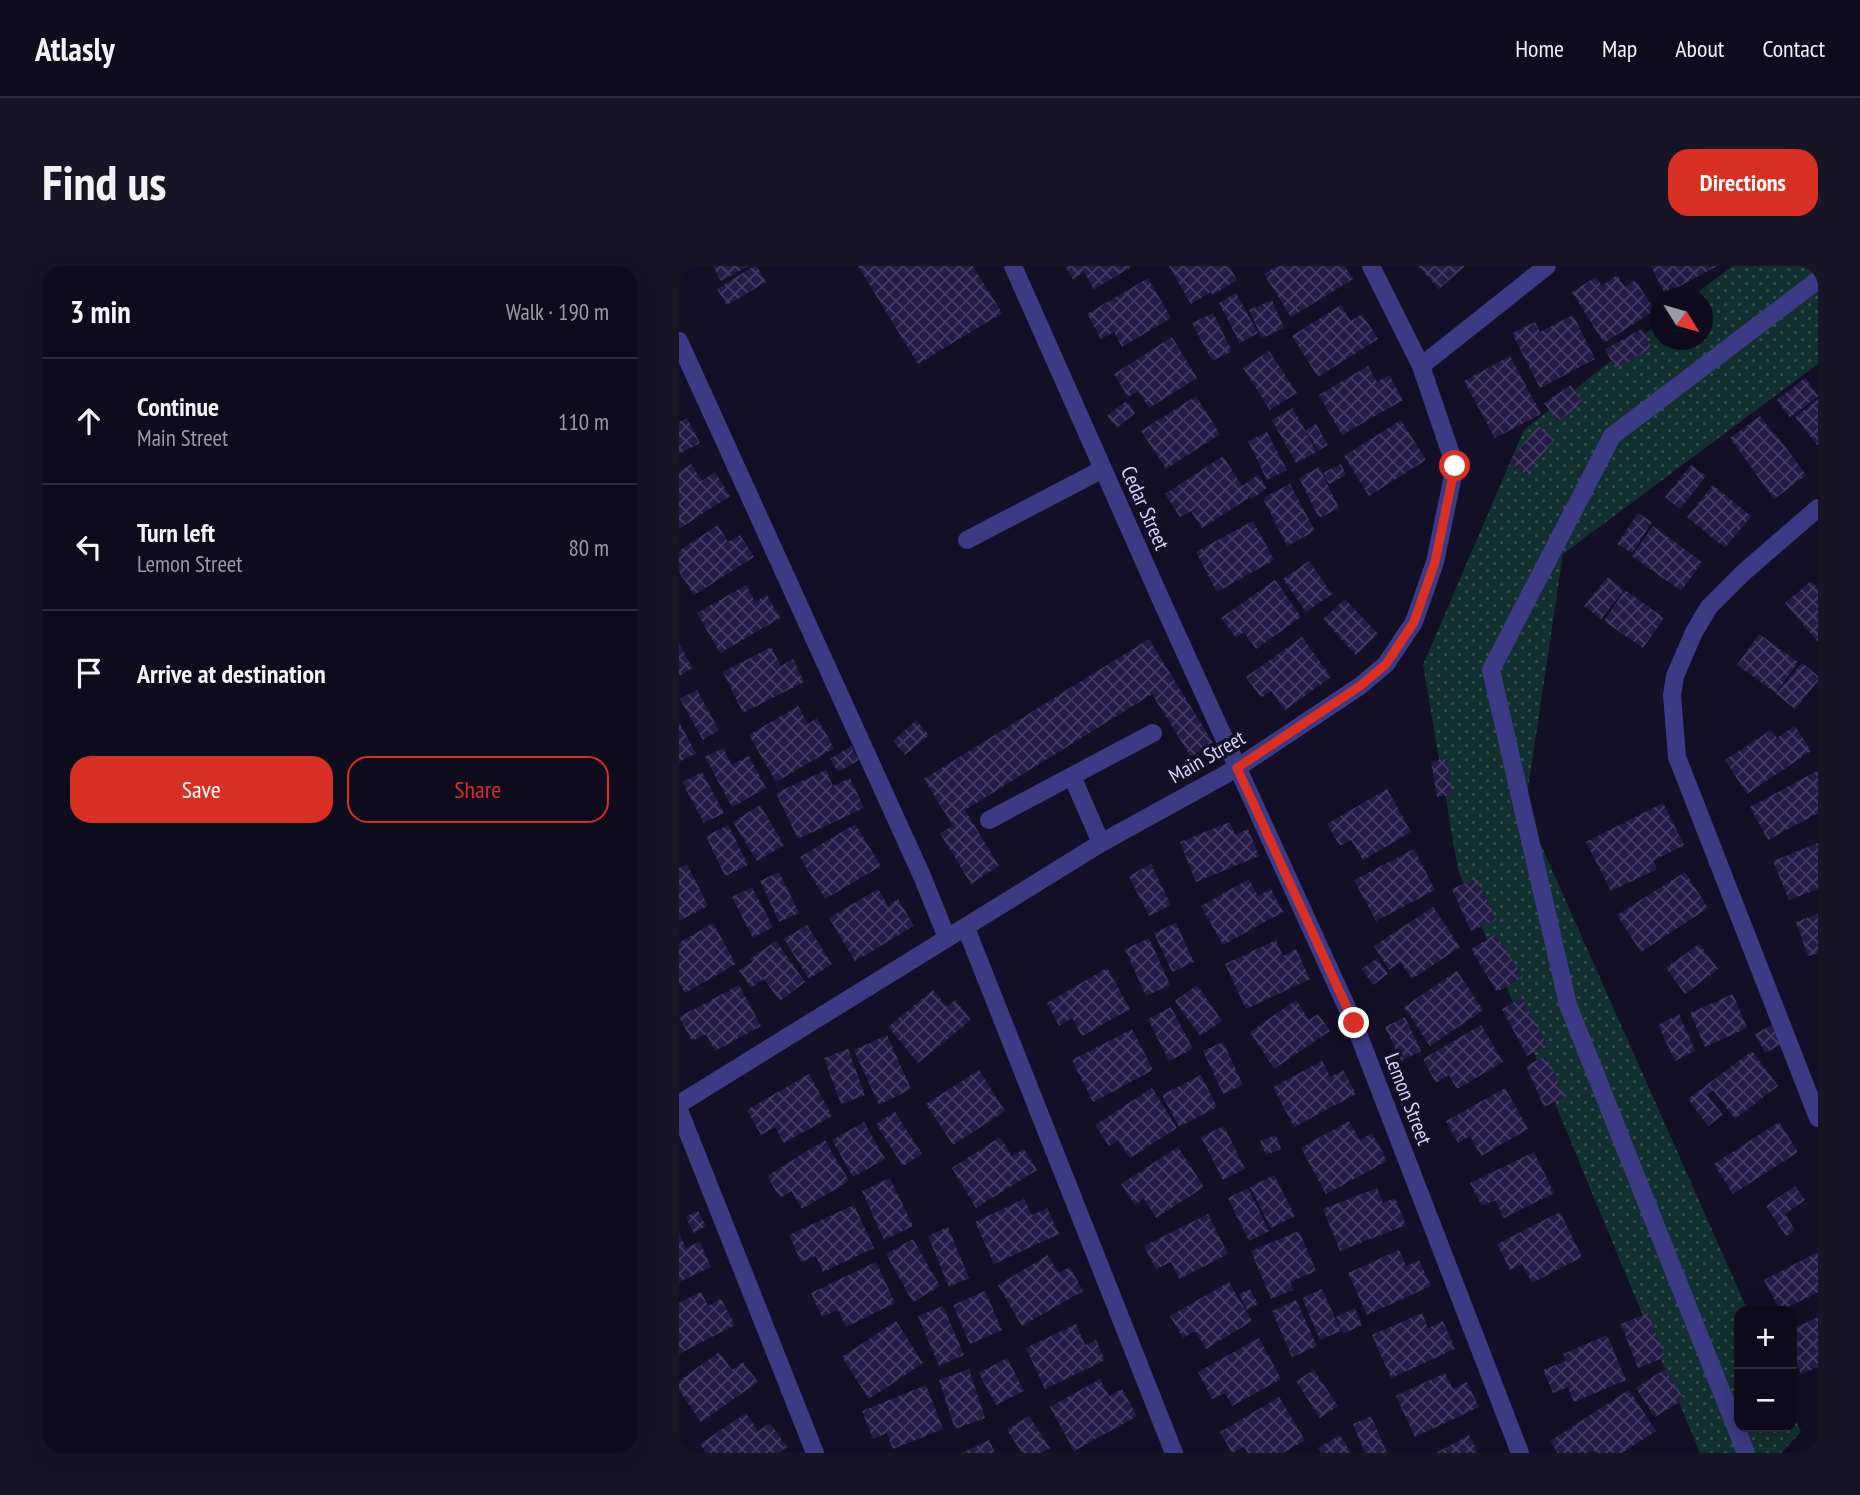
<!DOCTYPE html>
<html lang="en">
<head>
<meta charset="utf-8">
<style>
  :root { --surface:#0e0b1c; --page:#171425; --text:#f1f3f6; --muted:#9b9ba3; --line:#2e2b3b; --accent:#d93025 }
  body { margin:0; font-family:"PT Sans Narrow",sans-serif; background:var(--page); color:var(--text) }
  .controls { position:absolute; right:21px; bottom:21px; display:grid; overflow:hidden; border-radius:14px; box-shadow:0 4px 18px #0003 }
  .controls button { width:63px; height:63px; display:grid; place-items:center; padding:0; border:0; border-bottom:2px solid var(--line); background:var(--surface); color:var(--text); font:35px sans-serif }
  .compass { position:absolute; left:971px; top:21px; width:63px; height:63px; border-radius:50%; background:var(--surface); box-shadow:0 4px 18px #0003; rotate:127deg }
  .stop { position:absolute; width:21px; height:21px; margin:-16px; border:5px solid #d93025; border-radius:50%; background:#fff }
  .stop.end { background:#d93025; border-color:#fff; box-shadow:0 2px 7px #0008 }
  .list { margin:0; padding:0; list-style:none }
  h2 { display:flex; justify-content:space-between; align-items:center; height:91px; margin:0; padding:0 28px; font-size:30px }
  h2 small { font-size:23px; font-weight:400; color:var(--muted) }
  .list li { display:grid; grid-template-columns:46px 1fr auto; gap:21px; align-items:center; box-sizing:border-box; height:126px; padding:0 28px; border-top:2px solid var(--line) }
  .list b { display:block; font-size:26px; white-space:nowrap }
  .list p { margin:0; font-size:23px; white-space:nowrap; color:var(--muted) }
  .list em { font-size:23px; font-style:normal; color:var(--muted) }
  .actions { display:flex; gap:14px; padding:21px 28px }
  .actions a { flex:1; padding:16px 0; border:2px solid var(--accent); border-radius:21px; text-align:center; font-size:24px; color:var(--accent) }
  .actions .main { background:var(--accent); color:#fff }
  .icon { flex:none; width:38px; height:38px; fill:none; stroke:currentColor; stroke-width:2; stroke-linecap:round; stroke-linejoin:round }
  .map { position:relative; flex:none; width:1139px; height:1187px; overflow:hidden; border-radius:21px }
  header { display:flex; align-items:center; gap:42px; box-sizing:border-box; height:98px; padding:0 35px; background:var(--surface); border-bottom:2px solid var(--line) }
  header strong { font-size:33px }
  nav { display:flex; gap:38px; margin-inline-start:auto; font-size:24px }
  .intro { display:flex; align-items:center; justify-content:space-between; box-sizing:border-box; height:168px; padding:0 42px }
  h1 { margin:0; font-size:49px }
  .button { padding:18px 32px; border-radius:21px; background:var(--accent); color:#fff; font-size:24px; font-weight:700 }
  main { display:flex; gap:42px; padding:0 42px }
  aside { flex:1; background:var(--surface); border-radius:21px; box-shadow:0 4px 18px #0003 }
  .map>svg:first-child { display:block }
  .green { fill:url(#green-dots) }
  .building { fill:url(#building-cross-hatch) }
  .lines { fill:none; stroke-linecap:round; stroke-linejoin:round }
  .minor { stroke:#3d3a85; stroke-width:18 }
  .route { stroke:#d93025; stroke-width:9 }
  .labels { text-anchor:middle; stroke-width:7; stroke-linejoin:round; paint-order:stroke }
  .street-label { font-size:21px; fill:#d9d4ff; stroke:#130f26 }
</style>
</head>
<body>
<header>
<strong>Atlasly</strong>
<nav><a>Home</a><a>Map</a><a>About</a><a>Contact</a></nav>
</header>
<div class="intro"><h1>Find us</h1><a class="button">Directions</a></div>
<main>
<aside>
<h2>3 min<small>Walk · 190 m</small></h2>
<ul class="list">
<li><svg class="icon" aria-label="ahead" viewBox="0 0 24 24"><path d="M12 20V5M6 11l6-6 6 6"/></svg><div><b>Continue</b><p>Main Street</p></div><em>110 m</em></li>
<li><svg class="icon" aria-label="left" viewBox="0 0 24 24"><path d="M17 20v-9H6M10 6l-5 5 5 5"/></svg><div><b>Turn left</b><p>Lemon Street</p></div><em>80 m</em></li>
<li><svg class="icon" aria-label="arrive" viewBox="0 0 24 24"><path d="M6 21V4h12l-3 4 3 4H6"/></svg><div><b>Arrive at destination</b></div></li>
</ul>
<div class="actions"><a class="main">Save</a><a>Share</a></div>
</aside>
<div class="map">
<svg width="1139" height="1187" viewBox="0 0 1139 1187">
  <defs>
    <pattern id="green-dots" width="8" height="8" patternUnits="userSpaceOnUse" patternTransform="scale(1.75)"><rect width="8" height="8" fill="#12302f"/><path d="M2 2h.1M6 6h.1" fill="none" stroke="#344d4e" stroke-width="1.8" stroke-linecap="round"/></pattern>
    <pattern id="building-cross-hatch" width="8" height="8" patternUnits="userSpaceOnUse" patternTransform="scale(1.75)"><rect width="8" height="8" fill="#241b47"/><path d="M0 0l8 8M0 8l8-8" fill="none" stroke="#433b63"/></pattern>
  </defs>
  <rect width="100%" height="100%" fill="#130f26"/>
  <path class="green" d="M1053,0H1139V98L884,288L846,543L1069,1045H1060V1161H1113V1145L1122,1166L1102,1187H1021L779,604L744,399L845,164L981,56L982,74H1024V32L1013,31Z"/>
  <path class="building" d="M34,0H70L42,15Z
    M75,0H78L87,16L48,39L38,23Z
    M179,0H294L323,47L239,98Z
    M386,0H454L415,23L405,6L394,13Z
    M490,0H550L558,14L533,29L532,26L512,38Z
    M598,0H666L674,13L612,51L585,8Z
    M739,0H786L760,23Z
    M972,0H1038L986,28Z
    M938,9L946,21L956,14L976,44L925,77L893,26L917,11L923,20Z
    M469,12L492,52L443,81L435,66L422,73L408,48Z
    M557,27L579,67L561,77L540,37Z
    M593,34L605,62L583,72L570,44Z
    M662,39L672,55L683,48L699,73L639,111L613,70Z
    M534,47L553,85L533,95L513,57Z
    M894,49L916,93L861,122L833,67L856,56L861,66Z
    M963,63L973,82L936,102L926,83Z
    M493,71L518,112L470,142L459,125L449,131L435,108Z
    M590,85L618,127L591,144L564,102Z
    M831,90L862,148L816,172L785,115Z
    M689,100L698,116L710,109L724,134L663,169L640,129Z
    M1126,112L1139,130L1111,152L1098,134Z
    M892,119L904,138L878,155L865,137Z
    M517,130L541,168L487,203L462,165Z
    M1139,133V180L1116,151Z
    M447,135L456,147L438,162L428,150Z
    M614,142L638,186L617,197L593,154Z
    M1081,150L1095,168L1096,167L1127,209L1095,233L1051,172Z
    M8,152L21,177L0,188V156Z
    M722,154L747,194L690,230L665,190Z
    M637,158L649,179L639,185L627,164Z
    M859,160L876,173L847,209L830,195Z
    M588,166L608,204L588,214L569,175Z
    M544,190L563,220L579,209L588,222L573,233L571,231L523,262L512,245L501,251L486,228Z
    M12,198L23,215L36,206L51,230L0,263V206Z
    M662,198L667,209L650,218L644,207Z
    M1012,199L1027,210L1001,243L986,231Z
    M640,201L660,242L640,252L620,212Z
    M611,218L636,265L608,280L584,232Z
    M1034,219L1072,250L1046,282L1008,251Z
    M959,247L973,256L953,287L938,278Z
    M574,255L595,294L538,326L517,286Z
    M39,259L49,276L61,269L75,291L15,329L0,306V285Z
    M974,260L1023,296L1002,325L953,290Z
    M630,295L653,328L627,346L604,313Z
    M929,311L945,324L922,353L905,340Z
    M596,314L622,351L577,383L565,366L557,372L542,352Z
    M1132,315L1139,323V376L1106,337Z
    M67,319L76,336L88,329L101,352L41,387L18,347Z
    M946,324L985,352L964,382L925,355Z
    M666,333L699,368L677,389L644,353Z
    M1080,368L1119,396L1097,427L1058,399Z
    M623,371L652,411L606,444L592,425L582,432L567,411Z
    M470,373L534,477L512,491L473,428L286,544L320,600L292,618L261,567L274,560L245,513Z
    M0,378L14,402L0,410Z
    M92,381L102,400L114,393L125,416L64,447L44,406Z
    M1123,397L1139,410V415L1116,443L1097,428Z
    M18,424L40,464L24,474L1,433Z
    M119,440L129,458L138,452L155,482L97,516L70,469Z
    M237,454L250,469L226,489L214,475Z
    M0,456L17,487L0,496Z
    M1116,460L1132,485L1068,528L1046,494L1092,464L1098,472Z
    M172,480L180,494L159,506L151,493Z
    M44,482L53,499L70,490L87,522L53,541L26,491Z
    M768,493L773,528L758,531L752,495Z
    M147,504L154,520L171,512L185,542L119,573L97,527Z
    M1138,505L1139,507V547L1089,574L1071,541Z
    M23,506L45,547L25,557L3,516Z
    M708,523L732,566L684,594L672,574L661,580L648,558Z
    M984,537L1005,579L974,595L978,603L932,625L907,576Z
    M81,539L105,579L78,595L54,556Z
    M551,556L556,569L569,563L580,590L517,616L501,576Z
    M176,558L202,600L146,633L121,591Z
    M49,559L69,599L46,610L27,570Z
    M1139,577V623L1110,634L1094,595Z
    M735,583L756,624L697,655L675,614Z
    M8,598L29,640L0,655V602Z
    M472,598L492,639L470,650L450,610Z
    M100,606L120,647L100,656L81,615Z
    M1006,606L1029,642L962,686L938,649Z
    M798,612L817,654L792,665L773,623Z
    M570,613L579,630L592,623L604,646L544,679L522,640Z
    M73,621L94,661L74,672L53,631Z
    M199,623L209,640L219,633L235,660L176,695L150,652Z
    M754,641L781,681L733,713L721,696L710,704L695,680Z
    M1139,648V687L1129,690L1117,656Z
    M34,657L57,698L6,727L0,717V677Z
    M497,657L515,696L493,706L475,667Z
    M128,659L153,698L130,713L105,673Z
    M817,668L844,711L818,726L792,683Z
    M470,672L491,719L467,730L446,683Z
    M597,674L604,690L617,683L631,713L567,743L546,698Z
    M97,675L126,716L101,735L85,713L72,722L60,704L73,696L71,693Z
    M1020,678L1039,703L1006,728L987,702Z
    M698,692L709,708L694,719L683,703Z
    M428,702L451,743L403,770L393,752L380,760L368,737Z
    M778,705L804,744L751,780L725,741Z
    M60,719L82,760L36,785L27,768L13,775L0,751Z
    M518,719L543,755L521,770L496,735Z
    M254,724L268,741L276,734L292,754L239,797L209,761Z
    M1054,728L1068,762L1026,781L1011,747Z
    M843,732L868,779L848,790L823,743Z
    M617,734L630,754L639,748L651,765L595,803L571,766Z
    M492,741L514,783L490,795L469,753Z
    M1000,748L1016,785L996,795L979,759Z
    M726,751L742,785L722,795L706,761Z
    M802,759L824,796L778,823L770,809L757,817L744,793Z
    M1093,759L1103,778L1086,787L1076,768Z
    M453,763L474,804L414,836L393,794Z
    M208,769L232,823L200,839L175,784Z
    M544,776L564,819L544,828L524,785Z
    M169,783L186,829L162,838L145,792Z
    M1073,785L1099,820L1056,853L1034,824L1028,829L1044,849L1029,860L1009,833Z
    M867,790L886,831L865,841L847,800Z
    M643,795L651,811L664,804L677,828L615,861L594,821Z
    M300,804L326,845L274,879L247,838Z
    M130,808L153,850L105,877L96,861L82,869L68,844Z
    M522,809L538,841L500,861L483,829Z
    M473,822L498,862L451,892L439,874L430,880L416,859Z
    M826,822L849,863L802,890L791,870L779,877L767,855Z
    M216,846L243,888L224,900L197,858Z
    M670,855L681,874L693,867L708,895L647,928L622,882Z
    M185,856L206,893L174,911L153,874Z
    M1100,856L1119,886L1054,928L1035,898Z
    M545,860L566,903L544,914L522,871Z
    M597,869L602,883L587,889L581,875Z
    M321,871L333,890L345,883L358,904L297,942L273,902Z
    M146,874L170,915L123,943L112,925L101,932L88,910Z
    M499,881L525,921L477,952L465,933L456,939L442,918Z
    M855,886L875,927L825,952L816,934L803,940L791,917Z
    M595,909L616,950L592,962L571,921Z
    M211,912L234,960L205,974L183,925Z
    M1116,920L1126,934L1106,948L1116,964L1107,970L1087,940Z
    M569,922L590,965L570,975L549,932Z
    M698,922L704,937L716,932L727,959L661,985L644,943Z
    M345,933L353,949L368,942L380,968L315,998L296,956Z
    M175,939L195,982L144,1006L137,990L122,996L110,969Z
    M19,945L27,960L15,967L7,951Z
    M881,946L903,991L853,1017L843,998L831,1004L818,978Z
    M529,948L549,988L500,1013L492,996L477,1003L465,980Z
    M269,961L290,1012L270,1021L249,970Z
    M620,965L637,1005L611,1016L614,1024L592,1033L572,985Z
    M0,967L7,982L21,976L32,1001L0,1016Z
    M234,973L261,1020L234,1036L207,988Z
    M720,984L727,1000L740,994L752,1020L688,1049L669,1007Z
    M1139,986V1026L1101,1045L1085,1014Z
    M369,989L380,1007L391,1001L404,1025L343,1060L319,1019Z
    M197,996L216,1037L167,1061L159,1044L143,1051L132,1027Z
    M550,1016L573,1055L527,1083L516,1065L504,1072L491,1050Z
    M571,1023L579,1038L568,1044L560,1028Z
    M643,1023L662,1065L641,1074L623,1032Z
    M306,1025L323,1064L291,1078L274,1039Z
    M22,1026L29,1040L42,1033L56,1059L0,1088V1037Z
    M617,1034L638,1080L613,1091L593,1045Z
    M264,1040L285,1089L260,1100L239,1050Z
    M676,1042L683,1059L664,1068L657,1051Z
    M743,1047L749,1062L764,1055L776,1083L712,1112L693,1069Z
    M969,1047L986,1091L959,1102L942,1058Z
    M1139,1051V1101L1122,1108L1113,1087V1063Z
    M217,1055L244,1097L190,1133L163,1091Z
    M397,1058L406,1079L417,1074L426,1094L366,1123L347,1082Z
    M928,1069L947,1114L895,1136L889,1121L874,1127L864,1104L887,1095L884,1088Z
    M580,1072L602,1113L553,1140L546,1127L533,1133L519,1106Z
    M40,1086L53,1104L64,1096L79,1116L22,1156L0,1124V1115Z
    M328,1092L345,1125L317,1139L300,1107Z
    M290,1103L306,1152L276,1163L260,1114Z
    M986,1103L1005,1133L976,1151L957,1122Z
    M635,1104L659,1140L641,1152L617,1115Z
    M766,1107L774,1123L788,1116L800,1141L736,1171L717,1130Z
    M421,1113L430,1130L443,1123L458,1150L395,1185L371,1141Z
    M247,1119L264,1163L214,1183L208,1167L194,1173L183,1145Z
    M950,1124L977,1165L943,1187H916L914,1184L909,1187H879L871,1175Z
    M600,1131L626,1174L604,1187H569L565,1181L553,1187L541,1166Z
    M67,1147L79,1165L91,1157L108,1181L99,1187H27L21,1178Z
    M350,1150L371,1182L362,1187H343L328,1164Z
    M692,1150L708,1187H686L674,1158Z
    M661,1169L672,1187H642L639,1182Z
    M790,1169L799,1187H757Z
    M310,1174L316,1187H283Z"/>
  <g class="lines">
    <path class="minor" d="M334,0L483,336L675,757L841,1187
      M0,75L243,610L268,672
      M742,100L868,0
      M1139,242L1064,307L1030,341L1015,366L996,410L993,429L998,491L1139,852
      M288,274L424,203
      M393,510L422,577
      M310,554L474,467
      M287,662L495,1187
      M0,838L422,577L558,502L681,420L707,398L735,356L756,296L776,200L742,100L692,0
      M0,844L136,1187
      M1067,1187L889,739L812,404L933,170L1139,14"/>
  </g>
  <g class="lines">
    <path class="route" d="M675,757L558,502L681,420L707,398L735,356L756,296L776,200"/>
  </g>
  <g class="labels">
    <g class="street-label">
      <text transform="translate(466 242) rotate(66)" y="7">Cedar Street</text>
      <text transform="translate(528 491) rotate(-30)" y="7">Main Street</text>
      <text transform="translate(729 833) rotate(69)" y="7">Lemon Street</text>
    </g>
  </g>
</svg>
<div class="controls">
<button>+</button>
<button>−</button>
</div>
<svg class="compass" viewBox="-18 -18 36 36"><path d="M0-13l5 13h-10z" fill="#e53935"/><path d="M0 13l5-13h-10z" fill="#9b9ba3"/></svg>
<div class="stop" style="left:776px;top:200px"></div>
<div class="stop end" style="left:675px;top:757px"></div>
</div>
</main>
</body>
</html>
